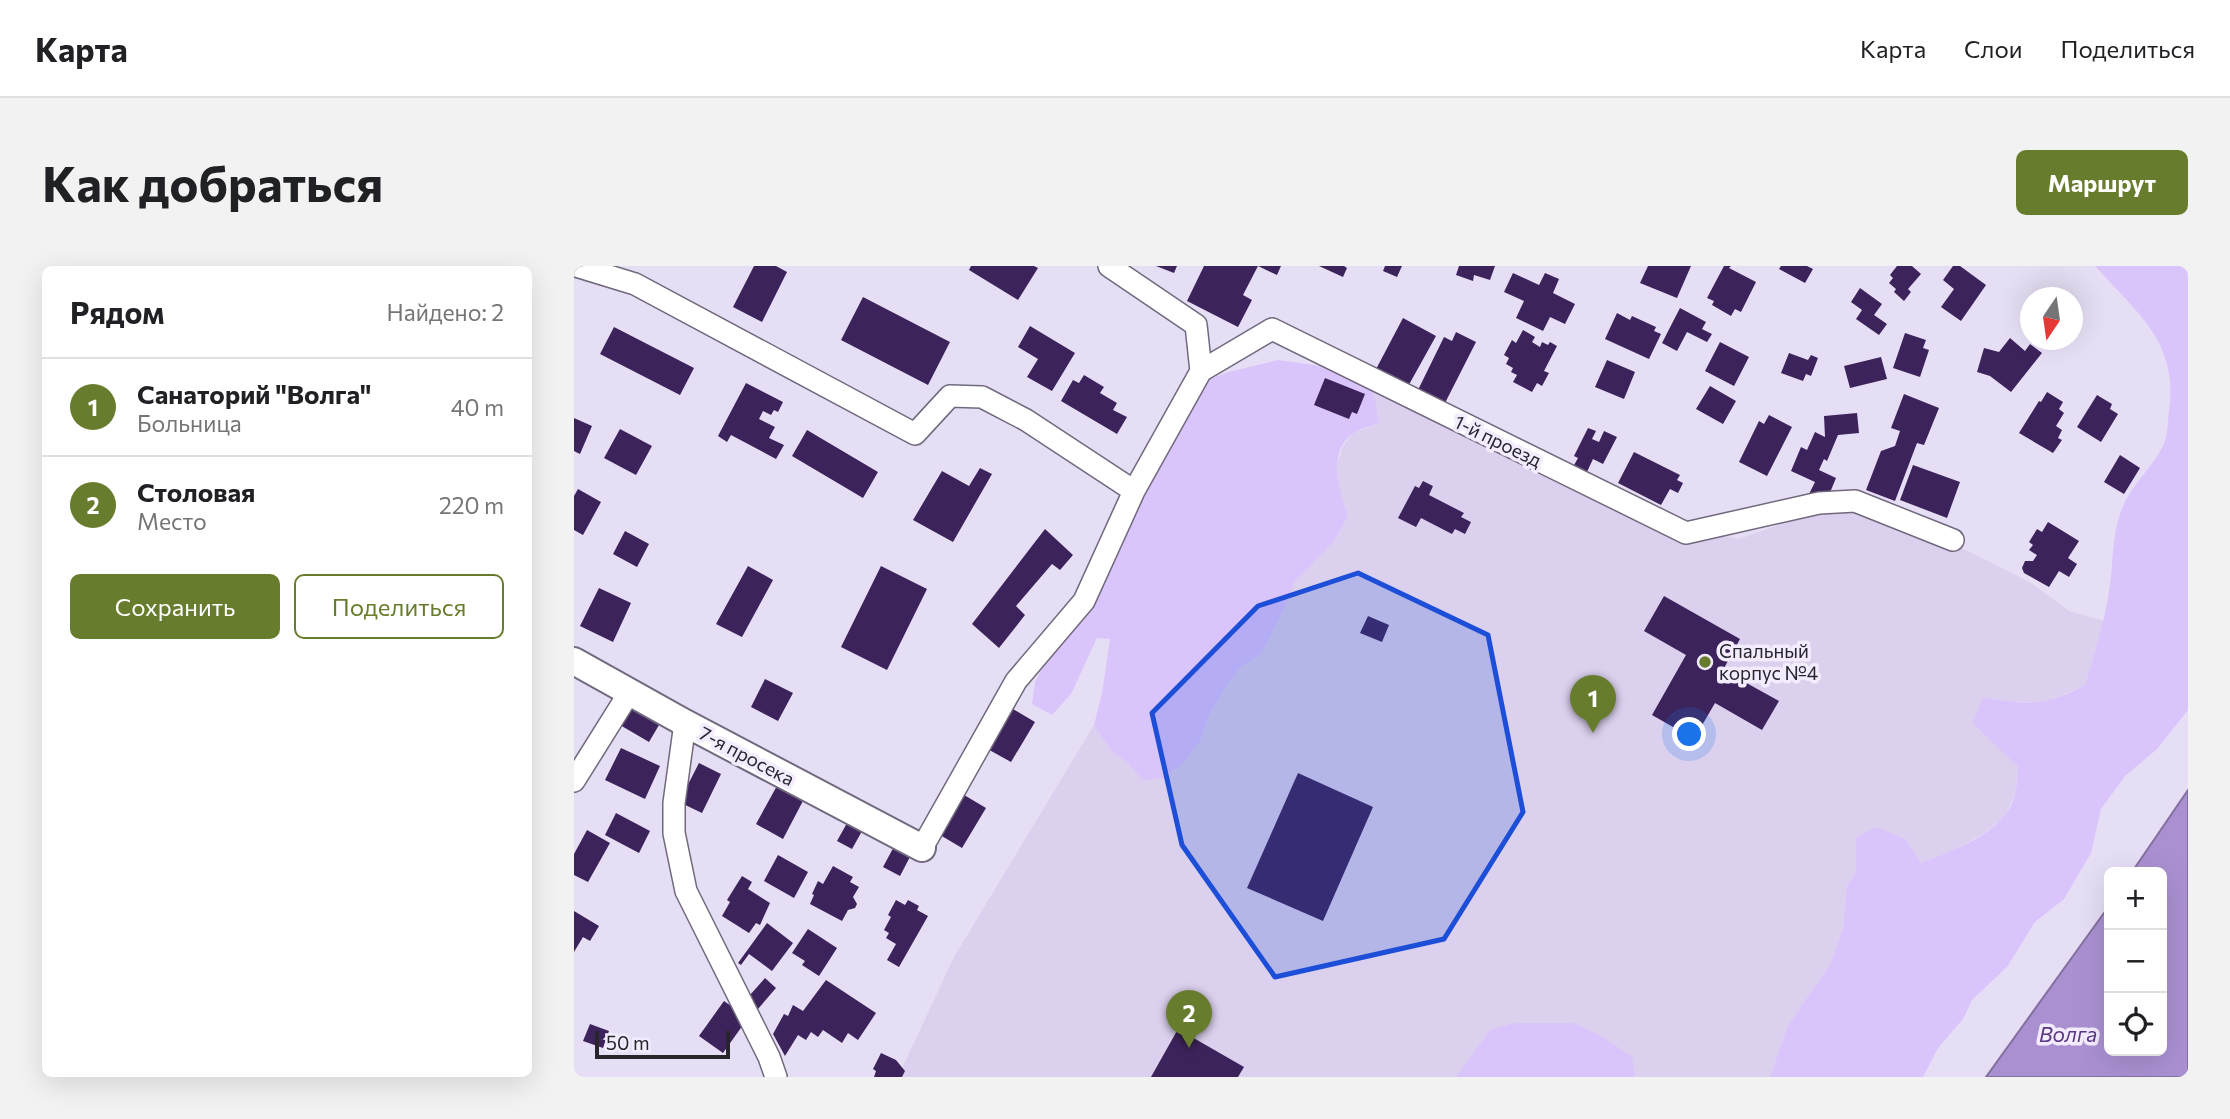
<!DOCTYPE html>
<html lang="ru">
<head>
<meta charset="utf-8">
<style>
  :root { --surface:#fff; --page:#f2f2f2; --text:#202124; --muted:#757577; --line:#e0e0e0; --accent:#677c2d }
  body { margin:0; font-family:Commissioner,sans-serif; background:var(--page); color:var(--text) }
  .controls { position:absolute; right:21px; bottom:21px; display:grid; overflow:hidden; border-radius:10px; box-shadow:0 7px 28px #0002 }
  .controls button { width:63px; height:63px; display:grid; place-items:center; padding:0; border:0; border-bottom:2px solid var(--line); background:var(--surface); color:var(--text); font:35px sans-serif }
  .compass { position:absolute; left:1446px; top:21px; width:63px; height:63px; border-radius:50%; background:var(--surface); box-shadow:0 7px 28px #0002; rotate:193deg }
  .scale { position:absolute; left:21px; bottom:18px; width:135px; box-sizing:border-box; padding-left:7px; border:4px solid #28252d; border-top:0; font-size:19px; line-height:24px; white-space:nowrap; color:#28252d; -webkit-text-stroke:5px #f3ecfe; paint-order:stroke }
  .you { position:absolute; left:1116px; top:469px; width:24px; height:24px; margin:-18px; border:5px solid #fff; border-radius:50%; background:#1a73e8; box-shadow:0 0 0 10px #1a73e833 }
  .badge { display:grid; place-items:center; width:46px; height:46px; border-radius:50%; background:var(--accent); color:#fff; font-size:23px; font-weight:700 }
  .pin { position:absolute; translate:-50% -58px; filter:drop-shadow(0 2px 4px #0008) }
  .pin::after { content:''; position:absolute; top:37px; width:24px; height:21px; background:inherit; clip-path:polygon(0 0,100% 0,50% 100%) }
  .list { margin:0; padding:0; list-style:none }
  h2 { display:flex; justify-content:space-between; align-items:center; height:91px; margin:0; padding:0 28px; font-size:30px }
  h2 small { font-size:23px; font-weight:400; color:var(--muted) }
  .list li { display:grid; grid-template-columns:46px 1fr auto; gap:21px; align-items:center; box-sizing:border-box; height:98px; padding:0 28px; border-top:2px solid var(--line) }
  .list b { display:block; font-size:26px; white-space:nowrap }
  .list p { margin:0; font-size:23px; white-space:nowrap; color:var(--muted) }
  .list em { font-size:23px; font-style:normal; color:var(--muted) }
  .actions { display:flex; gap:14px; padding:21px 28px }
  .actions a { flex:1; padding:16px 0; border:2px solid var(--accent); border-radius:10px; text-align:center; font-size:24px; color:var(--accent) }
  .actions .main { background:var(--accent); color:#fff }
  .icon { flex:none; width:38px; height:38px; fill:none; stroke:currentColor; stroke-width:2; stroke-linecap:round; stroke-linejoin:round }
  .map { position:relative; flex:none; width:1614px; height:811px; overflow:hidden; border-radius:10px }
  header { display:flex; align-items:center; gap:42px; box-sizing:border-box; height:98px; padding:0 35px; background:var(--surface); border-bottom:2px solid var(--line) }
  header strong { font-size:33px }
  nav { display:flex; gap:38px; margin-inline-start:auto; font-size:24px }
  .intro { display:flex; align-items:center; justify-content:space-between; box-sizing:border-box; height:168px; padding:0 42px }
  h1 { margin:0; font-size:49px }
  .button { padding:18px 32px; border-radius:10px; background:var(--accent); color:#fff; font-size:24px; font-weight:700 }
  main { display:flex; gap:42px; padding:0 42px }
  aside { flex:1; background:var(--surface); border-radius:10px; box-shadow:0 7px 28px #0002 }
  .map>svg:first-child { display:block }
  .built { fill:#dbd0ed }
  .green { fill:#dac4fc }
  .water { fill:#aa90d1; stroke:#8370a0; stroke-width:2 }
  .building { fill:#3d235b }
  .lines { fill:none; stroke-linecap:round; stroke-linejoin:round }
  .minor-casing { stroke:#71697d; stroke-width:24 }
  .tertiary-casing { stroke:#71697d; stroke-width:30 }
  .minor { stroke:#fff; stroke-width:21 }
  .tertiary { stroke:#fff; stroke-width:26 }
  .marked { fill:#1d4ed8; fill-opacity:0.2; stroke:#1d4ed8; stroke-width:5; stroke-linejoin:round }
  .poi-dot { fill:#677c2d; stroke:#f3ecfe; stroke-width:2.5 }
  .labels { text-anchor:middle; stroke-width:7; stroke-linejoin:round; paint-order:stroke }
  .street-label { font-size:19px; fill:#28252d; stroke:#f3ecfe }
  .poi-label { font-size:19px; fill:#28252d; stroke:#f3ecfe; text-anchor:start }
  .water-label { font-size:21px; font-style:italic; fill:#5b3785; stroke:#f3ecfe }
</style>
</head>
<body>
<header>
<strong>Карта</strong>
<nav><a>Карта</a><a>Слои</a><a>Поделиться</a></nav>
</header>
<div class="intro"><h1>Как добраться</h1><a class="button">Маршрут</a></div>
<main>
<aside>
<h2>Рядом<small>Найдено: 2</small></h2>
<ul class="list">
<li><span class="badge">1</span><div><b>Санаторий &quot;Волга&quot;</b><p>Больница</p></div><em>40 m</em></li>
<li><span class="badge">2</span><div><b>Столовая</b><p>Место</p></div><em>220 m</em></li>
</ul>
<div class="actions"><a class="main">Сохранить</a><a>Поделиться</a></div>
</aside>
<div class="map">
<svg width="1614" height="811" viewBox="0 0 1614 811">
  <rect width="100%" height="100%" fill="#e6def4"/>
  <path class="built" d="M797,125L1092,258L1165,273L1254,241L1312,248L1404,290L1457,317L1495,345L1530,355L1511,419L1474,436H1438L1409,431L1429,485L1444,501L1441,530L1429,552L1410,567L1379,585L1346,597L1331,573L1303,562L1282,571V606L1273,619L1269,662L1256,699L1214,759L1196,811H324L380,691L520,459L537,485L553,496L569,513L609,497L626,475L637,445L652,420L667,401L687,388L710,343L720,317L761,274L774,249L764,222L763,198L769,180L779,167L805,157Z"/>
  <path class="green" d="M1521,0H1614V444L1583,483L1551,510L1527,543L1517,587L1490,633L1461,656L1433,701L1398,734L1389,753L1364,782L1349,811H1196L1214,759L1256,699L1269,662L1273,619L1282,606V571L1303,561L1331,573L1347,597C1380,584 1431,567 1441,529C1443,520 1443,510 1444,501L1399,457L1409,431C1453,439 1471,441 1511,419C1520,388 1530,358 1535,326C1540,297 1537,266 1550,238C1560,216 1582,198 1591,175C1594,166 1594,154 1595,144C1605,76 1562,46 1521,0Z
    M704,94C730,98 780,101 797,124C802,132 803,148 805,157C797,160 787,162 780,167C752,185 765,225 774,249L761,274L720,317L710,343L687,388L667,401L652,420L637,445L626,475L609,497L590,512L569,514L553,496L537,485L520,459L528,427L536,373L523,372L497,428L478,449L458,438L461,416L620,119L655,106Z
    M940,757H1000L1029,771L1058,791L1061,811H882L916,764Z"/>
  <path class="water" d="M1614,524V811H1412L1535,640V785H1588V606H1558Z"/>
  <path class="building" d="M180,0H202L213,6L188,56L159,41Z
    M397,0H460L464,2L444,34L395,4Z
    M582,0H603L600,7Z
    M630,0H684L669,29L678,34L664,61L613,35Z
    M684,0H707L703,9Z
    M745,0H770L773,2L769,11Z
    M811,0H828L823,11L809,5Z
    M885,0H921L916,14L900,9L899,15L882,9Z
    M1074,0H1117L1103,32L1066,17Z
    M1150,0H1157L1155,2L1182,16L1167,46L1161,43L1157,50L1138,39L1140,35L1133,32Z
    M1207,0H1233L1239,3L1231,17L1205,3Z
    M1323,0H1338L1347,8L1334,23L1337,26L1330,35L1320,26L1322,23L1315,17L1319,12L1316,9Z
    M1379,0H1386L1412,19L1387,55L1367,41L1380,23L1369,14Z
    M939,7L965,19L971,7L985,13L979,27L1001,38L991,58L976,51L969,65L942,52L950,35L930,26Z
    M1286,22L1308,38L1300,49L1313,58L1305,69L1282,53L1288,44L1277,36Z
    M289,31L376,76L354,119L267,74Z
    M1106,42L1132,56L1128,63L1138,68L1133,76L1113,66L1103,85L1088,77Z
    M1043,47L1056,54L1058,50L1082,61L1080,65L1087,68L1075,93L1031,73Z
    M829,52L862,70L832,124L800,107Z
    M456,60L501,87L478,125L453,111L464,93L444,81Z
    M40,61L120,102L106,129L26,88Z
    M949,64L961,71L958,76L966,81L968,76L974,79L976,76L983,80L970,105L975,107L968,120L963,117L958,126L939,116L943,109L937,106L939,102L932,98L935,92L930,89L938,74L942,77Z
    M882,66L902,76L870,139L843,126L870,71L878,75Z
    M1331,67L1352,74L1349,82L1355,84L1346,111L1319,102Z
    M1436,72L1451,85L1456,78L1468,87L1437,126L1416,110L1403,106L1410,82L1425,86Z
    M1146,76L1175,91L1160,120L1131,105Z
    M1215,87L1234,94L1237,89L1244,92L1237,110L1232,108L1229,115L1207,107Z
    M1307,91L1313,113L1276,122L1270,100Z
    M1033,94L1061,106L1050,133L1021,121Z
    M510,109L530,121L526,127L543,137L539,144L553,151L543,168L487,135L499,114L505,117Z
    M751,112L791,128L783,148L778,146L775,153L740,139Z
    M172,117L209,136L204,146L200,144L197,149L189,145L185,153L201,161L195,172L210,179L202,193L157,169L153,176L144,170Z
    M1136,120L1162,135L1149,158L1122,143Z
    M1473,126L1489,136L1485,143L1490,147L1482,160L1488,164L1484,172L1488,174L1479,187L1445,167L1465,135L1467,136Z
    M1330,128L1365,142L1350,179L1343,177L1321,235L1292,224L1307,185L1321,180L1326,165L1317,162Z
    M1523,129L1538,138L1536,143L1544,148L1527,176L1503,161Z
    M1283,147L1285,167L1264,169L1253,195L1250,193L1245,204L1262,212L1255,229L1234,230L1241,216L1217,205L1227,181L1233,184L1241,166L1251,171L1250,150Z
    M1195,149L1218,161L1193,210L1165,196L1185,155L1190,158Z
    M0,152L18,160L6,188L0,185Z
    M1014,162L1022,165L1018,173L1025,176L1030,165L1043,171L1029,198L1019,193L1012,208L999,201L1004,192L1000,190Z
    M46,163L78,180L62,209L30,192Z
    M233,164L304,206L289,232L218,190Z
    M1060,186L1106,209L1103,214L1109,217L1104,227L1096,223L1087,239L1044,217Z
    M1546,189L1566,202L1550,228L1530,216Z
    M1339,199L1386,216L1373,252L1326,234Z
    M406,202L418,208L379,276L339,254L368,205L395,220Z
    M849,215L859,220L855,229L890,247L887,251L897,256L891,268L881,263L878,268L847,252L842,261L824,252L841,220L845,222Z
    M4,223L27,236L9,269L0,264V230Z
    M1474,256L1505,275L1494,292L1503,298L1495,311L1485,305L1475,321L1450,307L1448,302L1451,295H1459L1463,289L1455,284L1459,279L1455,276L1463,263L1468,266Z
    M471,263L499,289L486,304L478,298L442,340L451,349L425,382L398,358Z
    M51,265L75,278L63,301L39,288Z
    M174,300L199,314L168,371L142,358Z
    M307,300L353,323L313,404L267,381Z
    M25,322L57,337L39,376L6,360Z
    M1090,330L1166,373L1149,404L1205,435L1188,464L1141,437L1120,473L1078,449L1112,389L1070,365Z
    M794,350L815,359L808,376L786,367Z
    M191,413L219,427L204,455L177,441Z
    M434,440L461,456L437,496L410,481Z
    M57,442L85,459L75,476L46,459Z
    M47,482L86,500L71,533L31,514Z
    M125,497L147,508L128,547L105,536Z
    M724,507L799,541L749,655L673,622Z
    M204,518L230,533L209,573L182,558Z
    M385,526L412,542L388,582L361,566Z
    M42,547L76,565L65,587L31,569Z
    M277,550L292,558L278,583L263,575Z
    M13,564L36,577L14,616L0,609V588Z
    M323,575L338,587L326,610L309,601Z
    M204,589L234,606L220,632L190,615Z
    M259,600L279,611L276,616L285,621L279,631L283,638L281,642L274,644L268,655L236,638L240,629L238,628L244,615L249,618Z
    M168,610L178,616L174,623L196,637L186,659L182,657L175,667L148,650L156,636L153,634Z
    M322,634L331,639L334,634L345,640L343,644L354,650L325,701L313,694L322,678L312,672L315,667L310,664L317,651L314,649Z
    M0,645L25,660L16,675L9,671L0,686Z
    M193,657L219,677L198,705L175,688L167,699L164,697Z
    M234,663L263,682L245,710L228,699L231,695L218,687Z
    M191,712L202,722L184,743L176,729Z
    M252,714L302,747L284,774L274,767L268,777L249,764L244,771L237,766L232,774L224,769L211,790L199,768L210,748L214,750L219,739L229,745Z
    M150,735L174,752L149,787L125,770Z
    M16,758L35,765L29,782L9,775Z
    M604,763L670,801L664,811H577Z
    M307,787L322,794L331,805L328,811H300L302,805L299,803Z"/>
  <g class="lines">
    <g class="minor-casing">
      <path id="minor" d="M2,0L61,18L341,168L376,130L408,131L452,154L560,225
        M535,0L622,59L627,105L698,63L1112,267L1245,237L1281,235L1379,274
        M111,457L100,537V567L112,625L195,791L202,811
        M0,515L55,427
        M348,582L442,415L510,335L560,225L627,105"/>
    </g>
    <g class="tertiary-casing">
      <path id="tertiary" d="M0,395L111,457L348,582"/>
    </g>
    <use href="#minor" class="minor"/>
    <use href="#tertiary" class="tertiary"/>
  </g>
  <path class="marked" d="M784,307L914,369L949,546L870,673L701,711L608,579L578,447L684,340Z"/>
  <circle class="poi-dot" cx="1131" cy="396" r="7"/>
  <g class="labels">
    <g class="street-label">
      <text transform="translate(924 175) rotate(26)" y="7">1-й проезд</text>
      <text transform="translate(173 490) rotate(28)" y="7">7-я просека</text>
    </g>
    <g class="poi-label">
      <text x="1145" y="392">Спальный<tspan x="1145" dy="22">корпус №4</tspan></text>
    </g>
    <g class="water-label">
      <text x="1494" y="776">Волга</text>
    </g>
  </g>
</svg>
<div class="controls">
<button>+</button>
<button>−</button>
<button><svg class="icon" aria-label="locate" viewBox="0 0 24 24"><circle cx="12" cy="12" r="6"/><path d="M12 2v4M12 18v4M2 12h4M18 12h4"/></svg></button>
</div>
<svg class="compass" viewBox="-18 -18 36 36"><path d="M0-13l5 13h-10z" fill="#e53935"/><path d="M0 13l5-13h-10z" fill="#757577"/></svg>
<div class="scale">50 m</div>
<div class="you"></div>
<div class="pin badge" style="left:1019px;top:467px">1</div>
<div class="pin badge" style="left:615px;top:782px">2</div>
</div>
</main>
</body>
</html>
